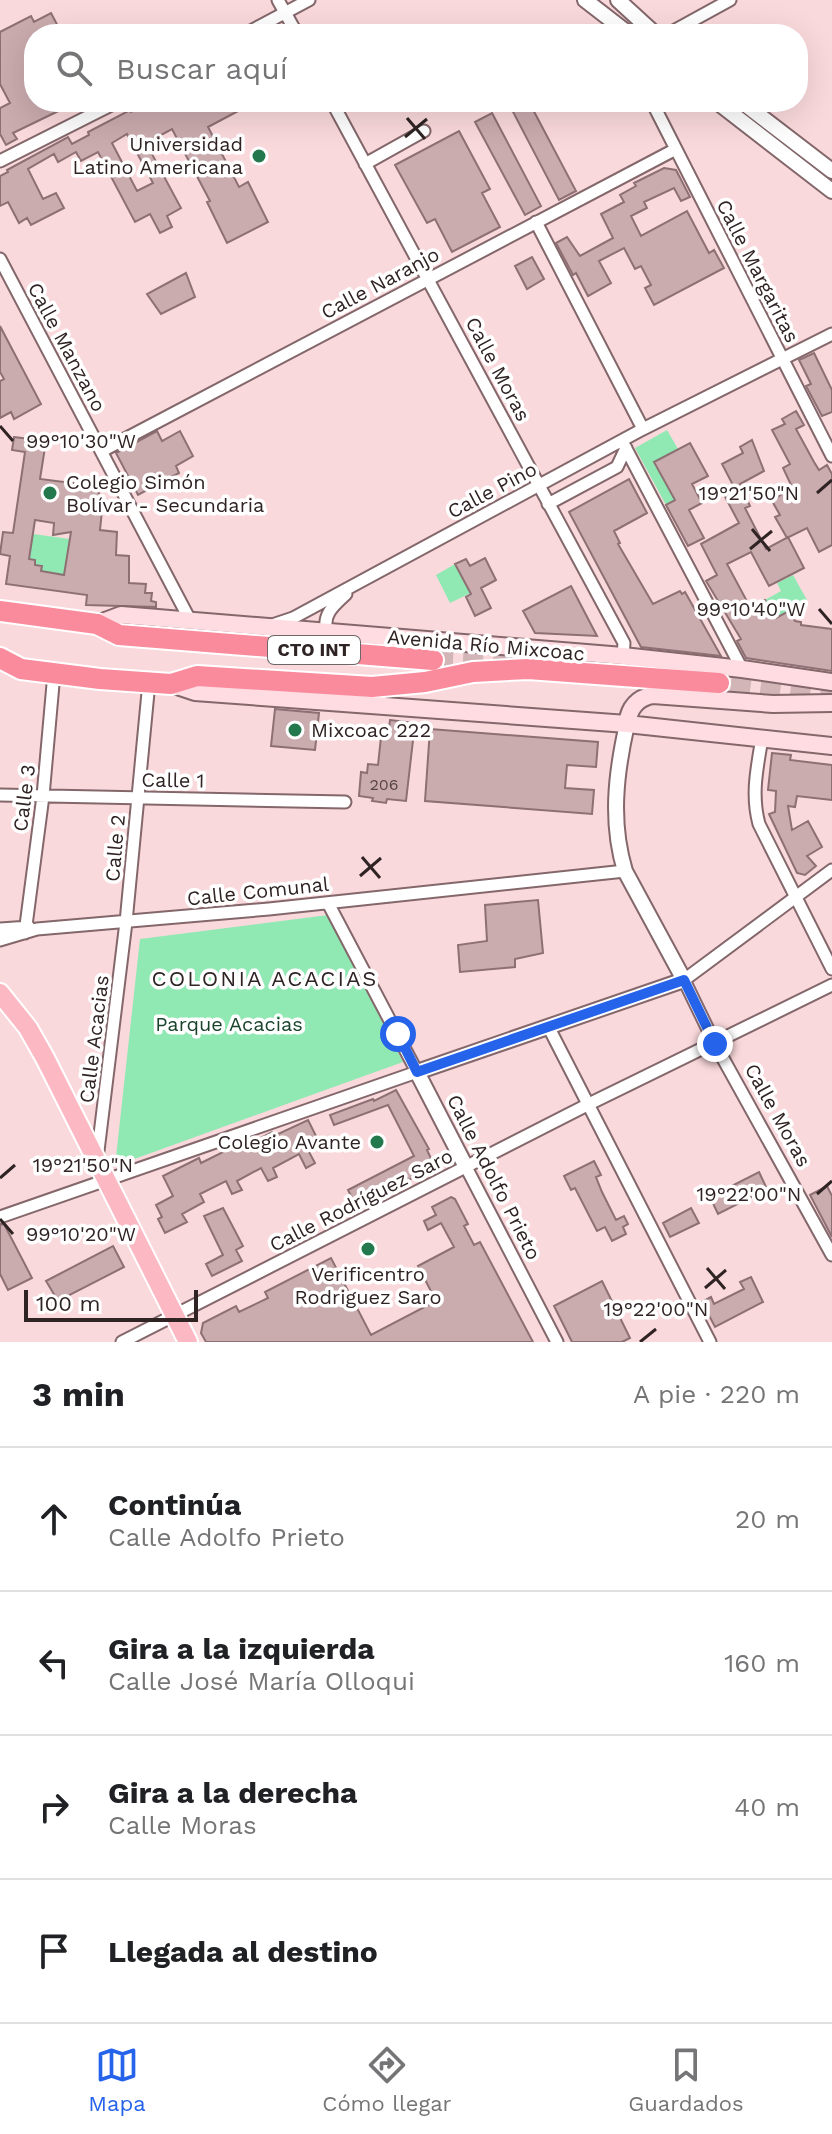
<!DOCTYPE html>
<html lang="es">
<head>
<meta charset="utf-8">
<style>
  :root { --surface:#fff; --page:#f6f6f6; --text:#202124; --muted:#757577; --line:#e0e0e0; --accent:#2563eb }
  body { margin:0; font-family:"Work Sans",sans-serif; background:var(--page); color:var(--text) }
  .scale { position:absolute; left:24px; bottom:20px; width:174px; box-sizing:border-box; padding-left:8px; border:4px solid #2f2324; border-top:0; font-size:22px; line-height:28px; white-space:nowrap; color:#2f2324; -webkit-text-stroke:6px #fff; paint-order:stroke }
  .stop { position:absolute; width:24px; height:24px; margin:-18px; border:6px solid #2563eb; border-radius:50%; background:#fff }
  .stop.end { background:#2563eb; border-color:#fff; box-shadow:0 2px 8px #0008 }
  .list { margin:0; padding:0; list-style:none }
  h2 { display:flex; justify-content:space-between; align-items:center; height:104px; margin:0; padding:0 32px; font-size:34px }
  h2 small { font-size:26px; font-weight:400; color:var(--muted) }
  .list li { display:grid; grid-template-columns:52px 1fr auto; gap:24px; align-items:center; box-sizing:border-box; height:144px; padding:0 32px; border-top:2px solid var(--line) }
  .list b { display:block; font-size:30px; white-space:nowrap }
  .list p { margin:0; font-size:26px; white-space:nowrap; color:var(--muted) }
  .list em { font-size:26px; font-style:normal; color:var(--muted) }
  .icon { flex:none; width:44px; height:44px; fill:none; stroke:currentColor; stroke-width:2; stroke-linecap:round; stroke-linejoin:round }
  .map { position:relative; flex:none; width:832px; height:1342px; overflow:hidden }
  .search { position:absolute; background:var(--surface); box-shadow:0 8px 32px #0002; left:24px; right:24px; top:24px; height:88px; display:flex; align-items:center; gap:20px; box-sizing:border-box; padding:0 28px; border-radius:32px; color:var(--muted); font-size:30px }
  .sheet { height:680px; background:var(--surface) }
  nav { display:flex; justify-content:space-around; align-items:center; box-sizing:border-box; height:112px; border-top:2px solid var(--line); background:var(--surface); font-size:22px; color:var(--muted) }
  nav a { display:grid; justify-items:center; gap:4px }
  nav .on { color:var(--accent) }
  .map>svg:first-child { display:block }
  .green { fill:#90e9b3 }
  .building { fill:#caabae; stroke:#8d7073; stroke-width:2; fill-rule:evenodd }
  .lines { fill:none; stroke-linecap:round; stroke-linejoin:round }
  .motorway-tunnel { stroke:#d1b5b7; stroke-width:20; stroke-dasharray:20 10; stroke-linecap:butt }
  .minor-casing { stroke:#83676a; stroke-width:15 }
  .tertiary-casing { stroke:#83676a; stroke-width:18 }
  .secondary-casing { stroke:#83676a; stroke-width:20 }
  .primary-casing { stroke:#fff; stroke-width:22 }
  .motorway-casing { stroke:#fff; stroke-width:24 }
  .minor { stroke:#fff; stroke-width:11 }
  .tertiary { stroke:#fff; stroke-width:14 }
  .secondary { stroke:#fedce2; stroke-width:16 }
  .primary { stroke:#fcb9c4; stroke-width:18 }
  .motorway { stroke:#fa8b9d; stroke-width:20 }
  .route { stroke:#2563eb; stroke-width:10 }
  .ticks { fill:none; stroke:#2f2324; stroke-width:3 }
  .poi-dot { fill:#23794d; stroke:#fff; stroke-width:3 }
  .labels { text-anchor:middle; stroke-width:7; stroke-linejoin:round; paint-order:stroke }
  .number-label { font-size:16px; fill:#564546 }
  .shield { fill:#fff; stroke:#6d6566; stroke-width:2 }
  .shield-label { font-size:18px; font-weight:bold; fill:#2f2324 }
  .poi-label { font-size:20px; fill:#2f2324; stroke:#fff; text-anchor:end }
  .street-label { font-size:20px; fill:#2f2324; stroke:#fff }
  .park-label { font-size:20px; fill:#19432b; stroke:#fff }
  .neighbourhood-label { font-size:22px; letter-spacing:2px; fill:#2f2324; stroke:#fff }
  .ticks-label { font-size:20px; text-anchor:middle; fill:#2f2324; stroke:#fff; stroke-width:7; stroke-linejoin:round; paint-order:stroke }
</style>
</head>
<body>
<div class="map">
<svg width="832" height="1342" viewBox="0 0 832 1342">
  <rect width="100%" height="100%" fill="#fad9dc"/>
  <path class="green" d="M667,430L678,449L654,463L675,500L666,505L635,448Z
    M33,534L70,539L64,575L41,571V566L35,565V560L29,559Z
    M455,564L481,588L450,603L436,575Z
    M793,575L807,600L776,618L765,600L781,591L777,583Z
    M328,915L403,1062L115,1166L140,939Z"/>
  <path class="building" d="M51,13L62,34H34V102H77L13,133L17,139L6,145L0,134V108L10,103L0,84V32L31,16L34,22Z
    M161,102H255L208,127L239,187L248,182L268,222L227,243L207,202L210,201L172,129L146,143L181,208L167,216L172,227L160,233L150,214L135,222L98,152L81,161L76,152L58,162L54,154L28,169L43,199L56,193L64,208L31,225L27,218L19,223L8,202L0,206V176L8,172L7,170L68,137L72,144L89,135L88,132L130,110L131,112L149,103L151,107ZM127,134L153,183L137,191L112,143Z
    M522,102H529L576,191L559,200L511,108Z
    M492,113L541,206L525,215L475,122Z
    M459,131L490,189L482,193L500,227L452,252L435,219L427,223L395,165Z
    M664,168L676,170L690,197L681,201L674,188L644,202L647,208L631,216L641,236L687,211L709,253L714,250L724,268L654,305L645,288L651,285L641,266L635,269L624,248L599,261L611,283L588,296L576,273L573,275L556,243L567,237L580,256L613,238L601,214L624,202L620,195L636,186L634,183Z
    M532,257L544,279L527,289L515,266Z
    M186,273L195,297L161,314L147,294Z
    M0,326L41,404L14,419L11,412L0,418V381L4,379L0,372Z
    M814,353L832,390V412L822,416L806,386L811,384L799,360Z
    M796,411L804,425L796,429L814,462L819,470L827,465L832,474V545L819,552L807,528L787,538L775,517L780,515L772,501L792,487L783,468L790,464L772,430L785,424L782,419Z
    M157,431L162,441L180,431L193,456L176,466L179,473L138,495L116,453Z
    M14,437L46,441L40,479L95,486L103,501L100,530L117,532L116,555L129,556V583L146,584L145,593H152L151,601L156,602V607L86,605L87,595L6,584L10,556L0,554L3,532L13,533L25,452L12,450ZM35,520L54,523L53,535L71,532L64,575L41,571L42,566L35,565V560L29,559Z
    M752,440L764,471L740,484L750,506L745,508L766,549L788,537L804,568L769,586L751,552L727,564L750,607L765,600L776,618L789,611L795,621L801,622V625L832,629V671L746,658L737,641L741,639L706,581L717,575L701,544L739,523L723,493L734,487L722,464L743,453L740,447Z
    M690,443L708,476L692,484L702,503L689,510L704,538L688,546L666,505L675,500L654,462Z
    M629,479L647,513L614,531L620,543L618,544L653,604L680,591L682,594L685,592L721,656L641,647L569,512Z
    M485,558L496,580L481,588L491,608L475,616L466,597L471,594L455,564L466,559L470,566Z
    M571,586L597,636L535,633L523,611Z
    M275,709L319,713L315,750L271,746Z
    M390,720L415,723L406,801L387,799L386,803L372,801L373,798L359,796L361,772L367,773L368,764L378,765L382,728H389Z
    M430,729L598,742L596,767L567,765L565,788L594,790L592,814L425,801Z
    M772,753L791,755L790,760L832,765V800L797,796L795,807L788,806L792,830L808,821L822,847L807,856L816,866L805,875L797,873L769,814L775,812L776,791L768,790Z
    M538,900L543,953L515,959V967L460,972L458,945L487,941L485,905Z
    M396,1090L429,1149L427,1150L435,1167L356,1206L348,1190L414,1156L388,1105L334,1125L330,1115L373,1099L374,1101Z
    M308,1120L320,1144L308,1150L315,1163L306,1168L299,1154L273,1168L277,1177L268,1181L261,1168L237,1181L242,1190L232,1194L226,1181L200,1194L204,1202L182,1214L187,1222L165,1233L158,1219L162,1217L156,1205L173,1196L163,1176L199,1158L201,1163L235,1146L237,1150L272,1132L274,1136Z
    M594,1161L601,1175L596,1177L602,1192L616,1220L624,1216L628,1224L623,1227L626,1234L612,1241L605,1227L597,1231L575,1188L571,1190L564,1176Z
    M759,1172L767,1189L718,1214L710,1197Z
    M827,1186L832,1196V1237L810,1195Z
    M451,1197L455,1199L468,1224L464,1226L474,1245L480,1242L533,1342H206L201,1333L203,1323L236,1306L239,1312L268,1298L265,1292L331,1258L371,1335L436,1301L418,1266L454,1247L441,1223L428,1230L424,1221L436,1215L432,1207Z
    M223,1208L243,1246L236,1250L242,1261L212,1276L206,1264L223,1255L204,1216Z
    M691,1208L699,1223L670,1237L663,1223Z
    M4,1224L32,1278L8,1290L0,1274V1225Z
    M113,1246L124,1267L58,1301L46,1281Z
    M751,1277L763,1302L715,1327L702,1302L711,1297L714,1304L744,1289L740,1282Z
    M602,1281L630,1338L622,1342H572L554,1306Z"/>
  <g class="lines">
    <path class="motorway-tunnel" d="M433,660L514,664
      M701,680L832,698"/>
    <g class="minor-casing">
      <path id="minor" d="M278,0L297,34
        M245,34L309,0
        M668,34L730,0
        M332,102L624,643L623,656
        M652,102L832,456
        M0,161L117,102
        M365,164L424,131
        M536,222L643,429
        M0,259L191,622
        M622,441L742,669
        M102,451L676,149
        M548,504L617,467L626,448
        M272,625L293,618L643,429L832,334
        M327,632C322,615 333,606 346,594
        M762,738C757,768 751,795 759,824L832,969
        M0,795L345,802
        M832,870L684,980L715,1044L832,1255
        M0,929L29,927
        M25,933L43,796L54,673
        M0,940L37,929L269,909L625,871
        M549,1028L710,1342
        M97,1159L126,922L149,682
        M466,1167L557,1342
        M0,1217L417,1072L328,903
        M122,1342L589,1104L832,985"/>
    </g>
    <g class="tertiary-casing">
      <path id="tertiary" d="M585,0L629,34
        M618,0L655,34
        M717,102L832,191
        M742,102L832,171
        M466,1167L417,1072L684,980L625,871C610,822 616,773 627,724"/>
    </g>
    <g class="secondary-casing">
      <path id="secondary" d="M97,624L121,615L623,656L742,669L832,682
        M171,684L195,692L627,724L832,746
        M627,724C629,708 637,698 653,695L773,704L832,703"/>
    </g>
    <g class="primary-casing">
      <path id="primary" d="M0,993L28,1028L45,1058L188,1342"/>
    </g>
    <g class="motorway-casing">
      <path id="motorway" d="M0,611L97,624L119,635L433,660
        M0,658L21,669L100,679L171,684L197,676L372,687L425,682L473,672L528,669L719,683"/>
    </g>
    <use href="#minor" class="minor"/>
    <use href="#tertiary" class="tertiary"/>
    <use href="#secondary" class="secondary"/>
    <use href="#primary" class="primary"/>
    <use href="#motorway" class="motorway"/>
  </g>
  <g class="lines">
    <path class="route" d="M398,1034L417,1072L684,980L715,1044"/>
  </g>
  <path class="ticks" d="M407,118L425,139M405,137L427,119M0,426L13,441M817,493L832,480M752,529L770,551M750,549L772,531M819,609L832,624M362,857L380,878M360,876L381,858M0,1178L15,1165M817,1194L832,1181M0,1219L13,1234M707,1268L725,1289M705,1288L726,1270M640,1342L656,1329"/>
  <g class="poi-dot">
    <circle cx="259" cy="156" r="8"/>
    <circle cx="50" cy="493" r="8"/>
    <circle cx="295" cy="730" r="8"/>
    <circle cx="377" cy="1142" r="8"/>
    <circle cx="368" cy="1249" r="8"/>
  </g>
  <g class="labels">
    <g class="number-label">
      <text x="384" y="790">206</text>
    </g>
    <rect class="shield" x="268" y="636" width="92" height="28" rx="6"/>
    <g class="shield-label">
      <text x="314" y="656">CTO INT</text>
    </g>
    <g class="poi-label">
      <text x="243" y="151">Universidad<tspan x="243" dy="23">Latino Americana</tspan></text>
      <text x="66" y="489" text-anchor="start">Colegio Simón<tspan x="66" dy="23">Bolívar - Secundaria</tspan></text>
      <text x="311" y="737" text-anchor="start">Mixcoac 222</text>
      <text x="361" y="1149">Colegio Avante</text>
      <text x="368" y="1281" text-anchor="middle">Verificentro<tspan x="368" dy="23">Rodriguez Saro</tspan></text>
    </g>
    <g class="street-label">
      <text transform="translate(758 271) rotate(63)" y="7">Calle Margaritas</text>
      <text transform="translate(380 283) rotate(-28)" y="7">Calle Naranjo</text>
      <text transform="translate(67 347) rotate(62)" y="7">Calle Manzano</text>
      <text transform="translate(498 369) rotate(62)" y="7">Calle Moras</text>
      <text transform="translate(492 490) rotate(-28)" y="7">Calle Pino</text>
      <text transform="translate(486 645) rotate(5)" y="7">Avenida Río Mixcoac</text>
      <text transform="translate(173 780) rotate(1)" y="7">Calle 1</text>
      <text transform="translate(24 798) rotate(-83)" y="7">Calle 3</text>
      <text transform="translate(115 848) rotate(-85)" y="7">Calle 2</text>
      <text transform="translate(258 891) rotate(-6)" y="7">Calle Comunal</text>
      <text transform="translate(94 1039) rotate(-83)" y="7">Calle Acacias</text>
      <text transform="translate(778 1115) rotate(61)" y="7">Calle Moras</text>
      <text transform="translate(494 1177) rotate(63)" y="7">Calle Adolfo Prieto</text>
      <text transform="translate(361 1200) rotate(-27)" y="7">Calle Rodríguez Saro</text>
    </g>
    <g class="park-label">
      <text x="229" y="1031">Parque Acacias</text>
    </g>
    <g class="neighbourhood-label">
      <text x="265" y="986">COLONIA ACACIAS</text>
    </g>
  </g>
  <g class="ticks-label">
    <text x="81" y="448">99°10'30"W</text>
    <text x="749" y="500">19°21'50"N</text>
    <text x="751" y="616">99°10'40"W</text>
    <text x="83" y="1172">19°21'50"N</text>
    <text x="749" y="1201">19°22'00"N</text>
    <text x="81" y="1241">99°10'20"W</text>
    <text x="656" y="1316">19°22'00"N</text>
  </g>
</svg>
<div class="scale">100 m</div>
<div class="stop" style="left:398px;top:1034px"></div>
<div class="stop end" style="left:715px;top:1044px"></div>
<div class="search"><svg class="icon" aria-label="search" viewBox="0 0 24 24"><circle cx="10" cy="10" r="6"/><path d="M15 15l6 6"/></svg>Buscar aquí</div>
</div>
<section class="sheet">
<h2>3 min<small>A pie · 220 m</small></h2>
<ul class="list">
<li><svg class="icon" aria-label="ahead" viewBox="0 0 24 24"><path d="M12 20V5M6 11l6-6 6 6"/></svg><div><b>Continúa</b><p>Calle Adolfo Prieto</p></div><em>20 m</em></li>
<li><svg class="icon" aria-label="left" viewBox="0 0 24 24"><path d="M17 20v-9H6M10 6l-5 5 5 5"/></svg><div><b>Gira a la izquierda</b><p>Calle José María Olloqui</p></div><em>160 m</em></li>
<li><svg class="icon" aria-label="right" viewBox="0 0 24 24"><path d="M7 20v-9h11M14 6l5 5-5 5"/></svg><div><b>Gira a la derecha</b><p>Calle Moras</p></div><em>40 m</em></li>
<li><svg class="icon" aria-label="arrive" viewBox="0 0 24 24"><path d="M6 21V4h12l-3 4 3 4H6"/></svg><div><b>Llegada al destino</b></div></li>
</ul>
</section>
<nav>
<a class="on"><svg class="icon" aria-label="map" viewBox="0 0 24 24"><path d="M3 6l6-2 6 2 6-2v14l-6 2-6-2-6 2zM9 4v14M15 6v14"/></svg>Mapa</a>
<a><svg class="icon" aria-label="directions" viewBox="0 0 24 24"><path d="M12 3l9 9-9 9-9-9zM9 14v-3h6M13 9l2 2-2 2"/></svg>Cómo llegar</a>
<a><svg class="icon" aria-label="saved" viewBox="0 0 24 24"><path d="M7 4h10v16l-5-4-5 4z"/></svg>Guardados</a>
</nav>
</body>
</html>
